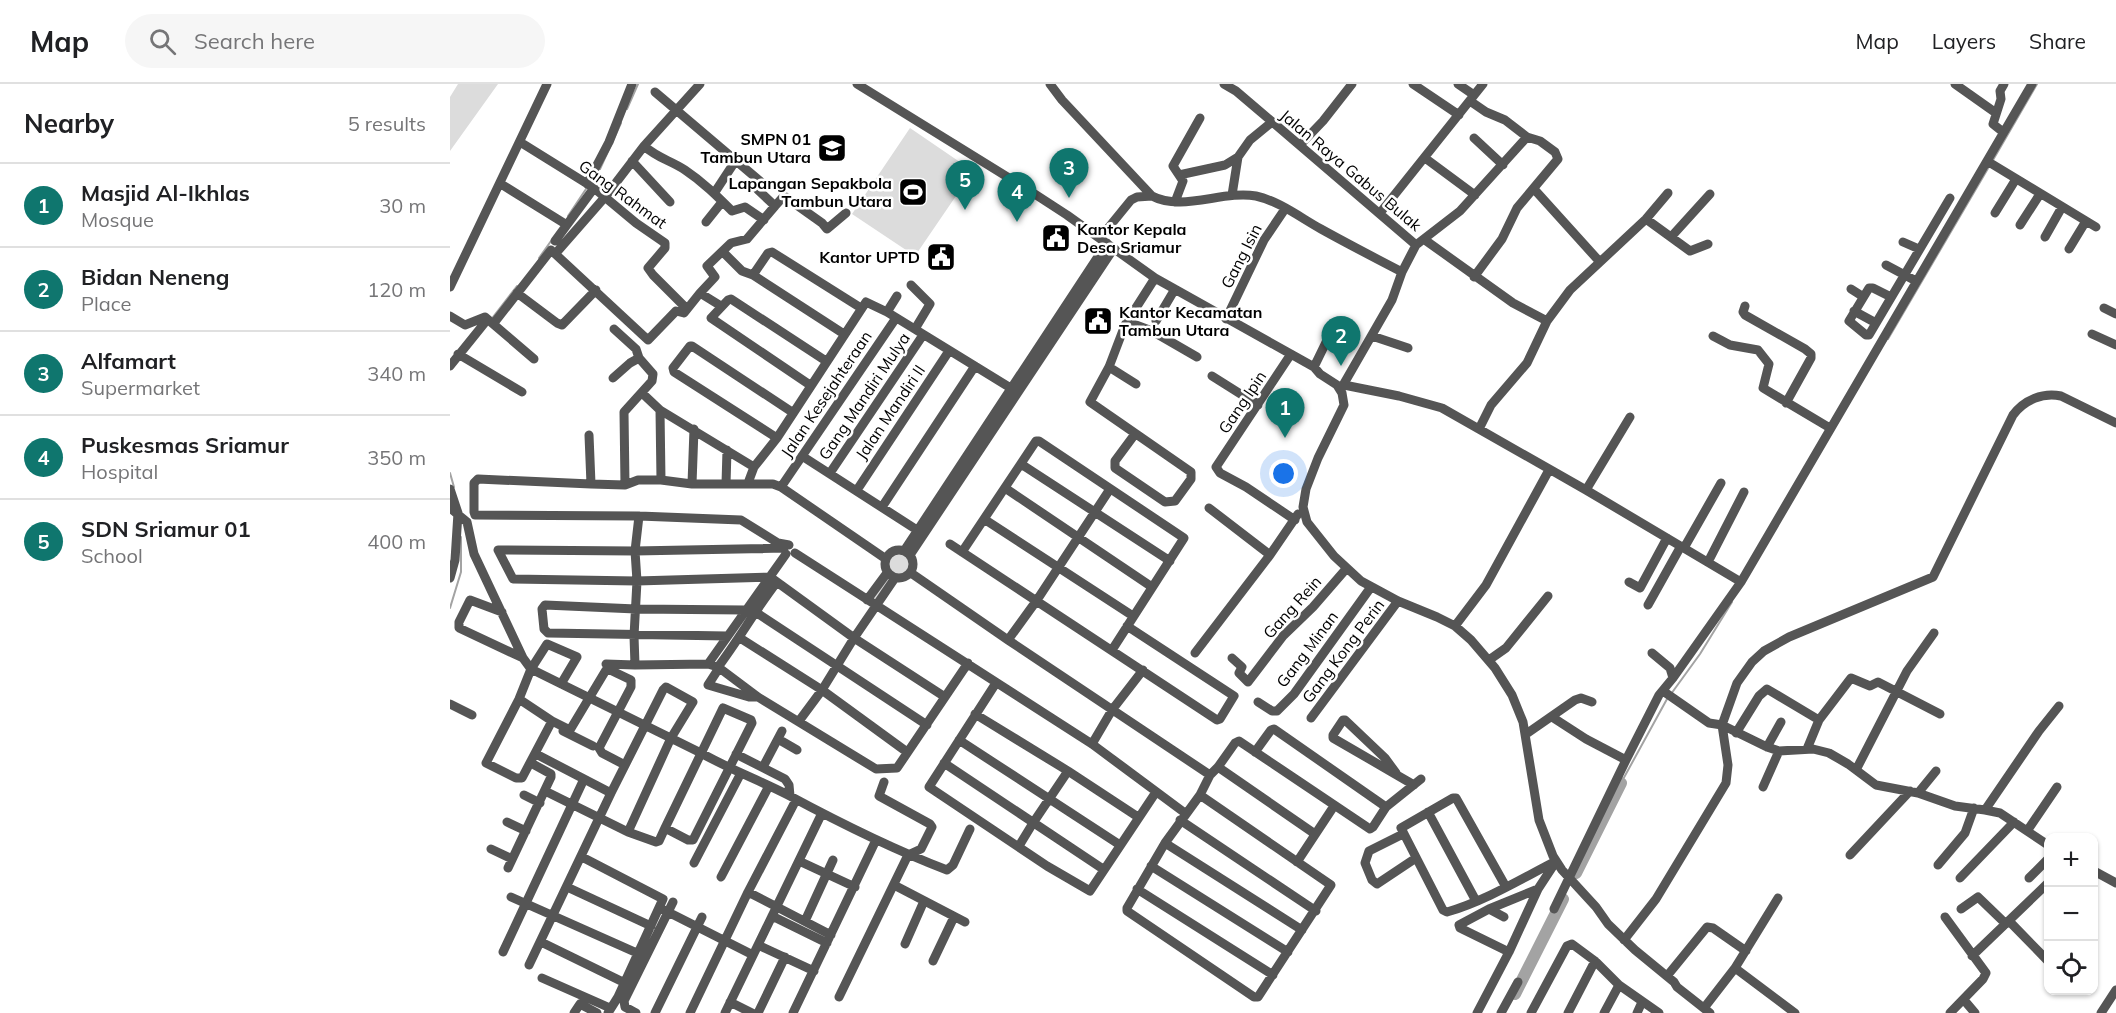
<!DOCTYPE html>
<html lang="en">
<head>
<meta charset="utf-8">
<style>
  :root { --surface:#fff; --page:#f6f6f6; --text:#202124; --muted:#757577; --line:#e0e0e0; --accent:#0f766e }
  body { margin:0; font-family:Mulish,sans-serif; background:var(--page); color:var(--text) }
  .controls { position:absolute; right:18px; bottom:18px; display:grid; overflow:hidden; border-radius:12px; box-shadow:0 2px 4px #0004 }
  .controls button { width:54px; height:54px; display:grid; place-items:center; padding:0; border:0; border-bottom:2px solid var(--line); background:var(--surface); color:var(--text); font:30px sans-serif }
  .you { position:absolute; left:834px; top:390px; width:21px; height:21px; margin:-15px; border:4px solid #fff; border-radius:50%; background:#1a73e8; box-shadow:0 0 0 9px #1a73e833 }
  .badge { display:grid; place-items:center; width:39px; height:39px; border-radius:50%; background:var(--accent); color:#fff; font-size:20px; font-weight:700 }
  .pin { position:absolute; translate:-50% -50px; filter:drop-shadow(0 2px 3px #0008) }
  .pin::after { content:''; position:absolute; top:32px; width:21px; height:18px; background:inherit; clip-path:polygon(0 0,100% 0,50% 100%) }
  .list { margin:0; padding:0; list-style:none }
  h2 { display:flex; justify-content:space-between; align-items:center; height:78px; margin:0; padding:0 24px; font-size:26px }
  h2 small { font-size:20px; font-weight:400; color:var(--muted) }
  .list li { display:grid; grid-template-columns:39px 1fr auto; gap:18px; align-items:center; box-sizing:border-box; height:84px; padding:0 24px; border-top:2px solid var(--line) }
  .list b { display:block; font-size:22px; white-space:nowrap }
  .list p { margin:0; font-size:20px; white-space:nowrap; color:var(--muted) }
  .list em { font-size:20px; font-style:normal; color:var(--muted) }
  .icon { flex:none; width:33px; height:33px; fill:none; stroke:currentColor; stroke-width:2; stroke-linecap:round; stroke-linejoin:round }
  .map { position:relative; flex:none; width:1666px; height:929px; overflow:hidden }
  header { display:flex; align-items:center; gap:36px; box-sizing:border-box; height:84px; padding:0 30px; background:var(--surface); border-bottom:2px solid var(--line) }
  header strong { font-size:28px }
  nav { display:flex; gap:33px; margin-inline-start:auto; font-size:21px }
  .search { width:420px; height:54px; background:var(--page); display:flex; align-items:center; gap:15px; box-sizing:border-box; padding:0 21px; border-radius:33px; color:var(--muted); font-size:22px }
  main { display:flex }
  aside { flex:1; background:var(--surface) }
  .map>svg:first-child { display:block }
  .green { fill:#dcdcdc }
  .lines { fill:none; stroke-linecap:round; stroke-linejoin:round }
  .stream { stroke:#a3a3a3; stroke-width:2 }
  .river { stroke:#a3a3a3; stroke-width:12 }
  .minor { stroke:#555; stroke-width:9 }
  .labels { text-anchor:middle; stroke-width:5; stroke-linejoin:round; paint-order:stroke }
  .poi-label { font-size:16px; font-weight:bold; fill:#000; stroke:#fff; text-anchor:end }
  .street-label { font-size:16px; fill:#000; stroke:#fff }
</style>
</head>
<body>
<header>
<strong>Map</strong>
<div class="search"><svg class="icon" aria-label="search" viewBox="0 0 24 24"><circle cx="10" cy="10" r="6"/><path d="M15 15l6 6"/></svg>Search here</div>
<nav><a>Map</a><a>Layers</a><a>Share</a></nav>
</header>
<main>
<aside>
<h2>Nearby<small>5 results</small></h2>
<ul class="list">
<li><span class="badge">1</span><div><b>Masjid Al-Ikhlas</b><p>Mosque</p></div><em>30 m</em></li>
<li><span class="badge">2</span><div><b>Bidan Neneng</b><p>Place</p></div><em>120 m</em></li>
<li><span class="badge">3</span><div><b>Alfamart</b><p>Supermarket</p></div><em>340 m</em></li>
<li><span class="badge">4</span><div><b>Puskesmas Sriamur</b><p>Hospital</p></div><em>350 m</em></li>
<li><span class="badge">5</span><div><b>SDN Sriamur 01</b><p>School</p></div><em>400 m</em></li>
</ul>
</aside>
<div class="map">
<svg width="1666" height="929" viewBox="0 0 1666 929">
  <rect width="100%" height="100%" fill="#fff"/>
  <path class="green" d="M8,0H48L0,67V13Z
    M460,44L523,87L465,172L402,130Z
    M447,466C470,467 469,497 445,494L426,522L417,516L437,489L435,479L438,470Z"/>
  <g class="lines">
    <path class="stream" d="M177,25L188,0
      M1543,76L1587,0
      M150,85L171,39
      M118,132L138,102
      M89,174L101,157
      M43,233L67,202
      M1438,255L1540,81
      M0,389L4,403
      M0,524L11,488V453
      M1221,610L1250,570L1282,518
      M1171,699L1217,615"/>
    <path class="river" d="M1126,789L1171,699
      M1065,910L1113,815"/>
    <path class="minor" d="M407,0L577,105L617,131L705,194L864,283L870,290L887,301L892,309L894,321L868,374L856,405L853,423L857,438L884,472L911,497L948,517L987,533L1005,542L1021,556L1045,584L1062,611L1073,638L1089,736L1103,772L1112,786L1146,823L1158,840L1185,866L1224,898L1227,903L1260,929
      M600,0L612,16L702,112C732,128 773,106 806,112C829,117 851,134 871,145C898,160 925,174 952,188
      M774,0L786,7L826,41L966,161L952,188L942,216L892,303
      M963,0L1009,31
      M1008,0L1024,11
      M1505,0L1546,29
      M205,8L311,98L308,106L325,122L334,112L372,139L377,145L396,129
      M1020,17L1036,28L1055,36L1077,53L1090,57L1105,68L1108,75L1067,124L1052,155L1024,193
      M1553,48L1543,40L1551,15L1550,7L1554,0
      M1024,54L1053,81
      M70,58L144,104L186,139L215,159V164L198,184L203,191L237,225
      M850,61L873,37L902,0
      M194,62C209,75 220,76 235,86C253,98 267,112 282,127L295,123L314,136
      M975,74L1025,111
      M182,77L220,118
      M1537,77L1646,143
      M729,91L775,81L788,73L800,56L822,38
      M51,100L117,141
      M137,100L159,58L182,0
      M1084,105L1149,177
      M265,108L286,76
      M782,111L788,73
      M725,118L733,97L723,82L750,34
      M930,129L1033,0
      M1545,129L1566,95
      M1196,135L1240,167L1258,160
      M256,138L272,118
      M1570,141L1590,110
      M1221,153L1260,110
      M1595,153L1612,123
      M650,154L681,116L687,113L702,112
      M975,156L1063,219L1097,237
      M105,157L144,104
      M1453,158L1469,165
      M966,161L1010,127L1077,53
      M1619,165L1636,137
      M273,168L292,187L303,191
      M106,169L155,113L194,62L250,0
      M1436,181L1466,197
      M461,201L480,220L465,245
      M0,203L97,0
      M1401,205L1412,212
      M67,209L107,239L112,241L146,206
      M250,209L265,193L257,182L281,159L297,155L325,122
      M1441,213L1423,204H1419L1399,237L1416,251H1419L1500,114
      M1295,222L1293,228L1295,231L1355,265L1361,270V274L1336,319
      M1654,224L1666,230
      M1404,227L1426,239
      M437,228L447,212
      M0,232L15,241L35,233L84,275
      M776,235L814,156L835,125
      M706,237L725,205
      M678,238L702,247L747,273
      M44,239L101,166L198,256L226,227L234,229L250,209L271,222
      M164,245L186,265L189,274L203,290L202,297L174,328L175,401
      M394,250L303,191L318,169L322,168L411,224
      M1642,250L1666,261
      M922,252L958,264
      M1263,252L1280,261L1308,266L1319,280L1313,304L1380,344
      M8,270L72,308
      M841,270L766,383L770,389L796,403L845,436
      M0,282L37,236
      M659,283L686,300
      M864,283L882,246
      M762,292L808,321
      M163,294L180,279L189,274
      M360,301L261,234L278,216L281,215L376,277
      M894,301L949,312L992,324L1136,406L1291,498
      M192,309L210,326L304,383
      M210,326L211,396
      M1029,345L1041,321L1077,279L1097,237L1120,206L1196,135L1218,109
      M685,350L665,377V384L715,418L725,417L741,395V388L640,318L659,283L675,241L705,194
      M139,351L141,400
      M327,354L224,288L223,284L240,262H242L342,328
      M352,372L467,446
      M571,380L720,477
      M380,389L473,251
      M298,399L304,383L327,354L416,218L437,228L567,308
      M242,400L244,345
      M276,400L277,366
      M331,403L446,234
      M555,404L702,503
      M0,405L8,429L5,476L0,494
      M407,406L499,267
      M1136,406L1180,333
      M432,423L525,282
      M0,424L17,438L24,470L73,574L81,585L251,669C279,685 309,696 338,711C390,739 442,765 497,786L503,781L520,745
      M759,424L820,471L848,430
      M534,435L683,532
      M500,460L767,636L770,635L784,612L677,542
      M339,461L328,459L291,436L189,432L25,431L24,428V399L28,395L141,400L175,401L188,396H211L242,400H323L331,403L436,475
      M1234,464L1271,399
      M435 480a14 14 0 1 1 28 0a14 14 0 1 1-28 0Z
      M454,467L657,159
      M512,468L586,357H589L734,454L662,566
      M345,469L642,660L735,729
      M460,471L664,164
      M1258,478L1294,408
      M461,489L558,556L760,691
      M320,493L187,497L63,495L48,466L185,467L334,464
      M320,493L404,554L495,613
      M1179,498L1190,504L1217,454
      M417,516L437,489
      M1198,521L1231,462
      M304,527L477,641
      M52,528L20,516L9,538V544L73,574
      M1005,542L1036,501L1099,386
      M277,552L98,549L94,545L92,525L95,521L186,525L295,526
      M290,554L372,606L457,668
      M558,556L587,516L660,405
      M745,569L820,471
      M1202,569L1220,584L1223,594
      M782,574L792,583L789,589L798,598L833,552L863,523L896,485
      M1039,576L1056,564L1098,512
      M156,580L185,581L258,580L268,583L308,613L426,685L447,684L518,579
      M258,580L336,470
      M185,581L184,552L187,497L185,467L189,432
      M268,583C289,555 306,525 327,498
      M269,584L258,601L299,613H308
      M546,599L479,703L597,782L640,807L706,708
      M1213,607L1259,639L1272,641L1317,663L1329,667L1363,665L1379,669L1398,680L1426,701L1468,709L1505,722L1535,726L1550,729L1598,761
      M69,615L102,637L120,646L156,586L158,585L181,596V603L149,664L152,669L175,681
      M808,618L822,627H827L844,610L921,503
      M0,620L22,631
      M525,630L618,687L688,733
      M1102,633L1136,655L1176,676
      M861,634L948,517
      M102,637L72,694H66L36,679L69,615L81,585L97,560L127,573L111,600
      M349,637L372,606L404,554L445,494
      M113,647L143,662
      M1286,649L1309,612L1317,605L1369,636
      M1076,650L1125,616L1131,614L1142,618
      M328,655L347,666
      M509,656L670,761
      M642,660L662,626L693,586
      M1317,663L1331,638
      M1357,665L1369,636L1401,594L1420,602L1428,598L1490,630
      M805,668L821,646L824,645L936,723
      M86,670L161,709
      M286,670L335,695L339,701L340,712
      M494,679L653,785
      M313,683L332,647
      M768,683L865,750
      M1406,686L1457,587L1484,549
      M946,689L935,674L895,636H893L883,651V654L964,701
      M1313,703L1329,667
      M95,707L178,748L206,758L209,757L215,744L273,624L301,636L302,639L243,756H238L215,744
      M1468,709L1486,687
      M74,711L90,719
      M750,711L881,801L808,913H804L677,827V824L715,759L750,711L760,691L768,683L785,659L789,657L920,745L923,743L936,723L971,695
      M1535,726L1589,647L1609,622
      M978,728L1026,817
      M730,736L866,827
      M57,738L76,747
      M1577,747L1607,703
      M953,750L919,767L915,779L922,796L927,800L966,774
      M715,759L852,846
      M569,762L583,739L618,687
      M41,765L62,775
      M1400,771L1460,707
      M132,773L213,815L168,913L158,929
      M349,777L405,803
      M847,778L884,722
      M244,779L291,689
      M1488,781L1515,749L1524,724
      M701,782L838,868
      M58,784L101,693V690L81,679
      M1644,787L1666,799
      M271,793L319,702
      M1510,794L1564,738
      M1579,794L1598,775
      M444,801L515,838
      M117,803L201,842
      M1056,803L1006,714H1003L951,744L993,826L997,828C1035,817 1071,795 1106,777
      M687,805L823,891
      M298,808L381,851
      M61,813L187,869
      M1039,825L1054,833
      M1104,825L1176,676L1209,611L1223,594L1291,498L1582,0
      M1511,825L1528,813L1556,840
      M214,826L303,871
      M322,832L377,859
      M1495,833L1536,889L1533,895L1500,929
      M355,837L383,776
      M1559,837L1598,877
      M1174,856L1206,815L1276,699L1278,681L1272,641L1287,599L1302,578L1314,567L1339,553L1483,493L1563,331C1574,316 1593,308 1611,312L1666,339
      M91,858L173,898
      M455,860L474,817
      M308,861L364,887
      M53,868L134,695
      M1059,868L1010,844L1009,841L1039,825L1088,805
      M1522,872L1598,799
      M483,877L504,833
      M79,881L161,709L213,606L216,603L243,618L221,654L178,748
      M1285,884L1345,929
      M1217,892L1257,843L1263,844L1296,867
      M92,894L160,924
      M389,913L458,771L471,765L482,743L480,740L429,712L434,698
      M1514,916L1525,929
      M280,918L302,929
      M1254,924L1285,884L1328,814
      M124,929L130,920L147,929
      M186,929L175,923L174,917L223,818
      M205,929L252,833
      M240,929L298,808L346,716
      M275,929L372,729
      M308,929L335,873
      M343,929L426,756
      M1027,929L1059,868L1088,805L1105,779
      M1051,929L1068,898
      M1081,929L1117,862L1122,860L1145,877L1169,901L1209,929
      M1118,929L1145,877
      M1154,929L1169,901
      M1187,929L1192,918
      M1651,929L1666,906"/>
  </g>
  <defs>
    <g id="school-square" transform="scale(1.5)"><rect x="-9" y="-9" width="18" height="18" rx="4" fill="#000" stroke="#fff"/><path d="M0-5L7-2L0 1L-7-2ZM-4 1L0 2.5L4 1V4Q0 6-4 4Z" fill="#fff"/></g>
    <g id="stadium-square" transform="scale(1.5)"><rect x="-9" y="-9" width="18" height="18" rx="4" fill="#000" stroke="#fff"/><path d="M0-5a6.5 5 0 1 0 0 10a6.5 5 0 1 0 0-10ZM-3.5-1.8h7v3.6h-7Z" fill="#fff"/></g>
    <g id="civic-square" transform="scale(1.5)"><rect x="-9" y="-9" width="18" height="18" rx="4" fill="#000" stroke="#fff"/><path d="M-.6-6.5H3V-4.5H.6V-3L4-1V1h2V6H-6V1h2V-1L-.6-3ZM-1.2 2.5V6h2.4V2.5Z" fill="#fff"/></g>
  </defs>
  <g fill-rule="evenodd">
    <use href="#school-square" x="382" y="64"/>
    <use href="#stadium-square" x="463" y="108"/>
    <use href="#civic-square" x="606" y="154"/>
    <use href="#civic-square" x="491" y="173"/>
    <use href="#civic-square" x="648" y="237"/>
  </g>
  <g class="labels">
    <g class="poi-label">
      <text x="361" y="61">SMPN 01<tspan x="361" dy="18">Tambun Utara</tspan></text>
      <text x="442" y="105">Lapangan Sepakbola<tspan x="442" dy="18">Tambun Utara</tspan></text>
      <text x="627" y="151" text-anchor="start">Kantor Kepala<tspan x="627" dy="18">Desa Sriamur</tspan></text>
      <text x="470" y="179">Kantor UPTD</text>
      <text x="669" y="234" text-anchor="start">Kantor Kecamatan<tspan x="669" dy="18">Tambun Utara</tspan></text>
    </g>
    <g class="street-label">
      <text transform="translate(901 86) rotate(40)" y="6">Jalan Raya Gabus Bulak</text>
      <text transform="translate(173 110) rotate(36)" y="6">Gang Rahmat</text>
      <text transform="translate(791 172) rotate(-63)" y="6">Gang Isin</text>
      <text transform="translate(376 310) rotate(-56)" y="6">Jalan Kesejahteraan</text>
      <text transform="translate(414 312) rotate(-56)" y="6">Gang Mandiri Mulya</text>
      <text transform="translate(792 318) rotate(-56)" y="6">Gang Ipin</text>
      <text transform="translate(440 328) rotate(-56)" y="6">Jalan Mandiri II</text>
      <text transform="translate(842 523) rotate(-48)" y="6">Gang Rein</text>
      <text transform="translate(857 565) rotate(-53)" y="6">Gang Minan</text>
      <text transform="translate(893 567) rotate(-53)" y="6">Gang Kong Perin</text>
    </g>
  </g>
</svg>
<div class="controls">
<button>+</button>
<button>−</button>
<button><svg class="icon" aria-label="locate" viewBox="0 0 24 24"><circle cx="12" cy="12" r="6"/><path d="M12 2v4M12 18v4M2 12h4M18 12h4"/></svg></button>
</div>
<div class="you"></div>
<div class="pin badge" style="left:835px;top:354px">1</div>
<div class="pin badge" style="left:891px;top:282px">2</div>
<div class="pin badge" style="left:619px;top:114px">3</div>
<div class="pin badge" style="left:567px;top:138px">4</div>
<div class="pin badge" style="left:515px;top:126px">5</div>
</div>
</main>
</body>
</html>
